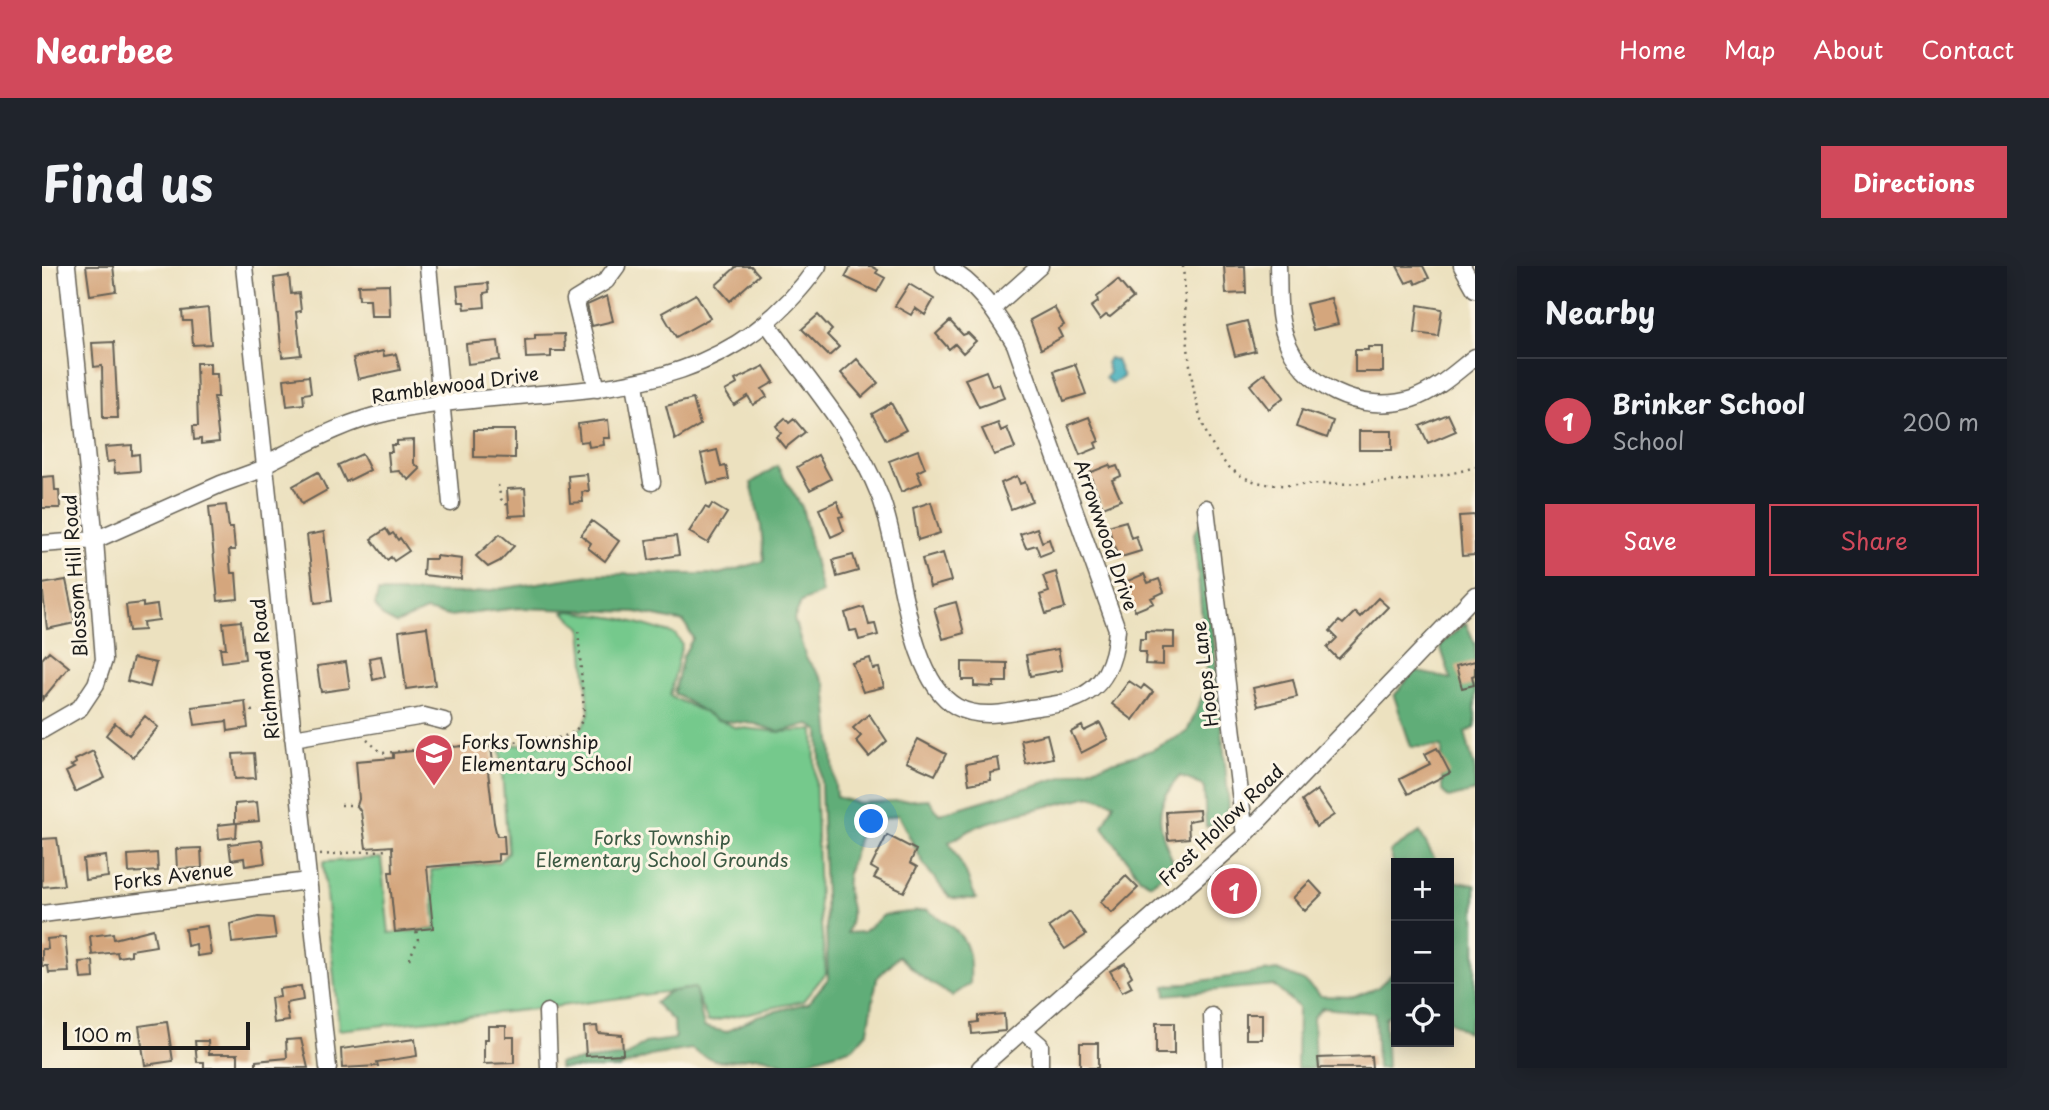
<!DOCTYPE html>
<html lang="en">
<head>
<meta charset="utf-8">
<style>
  :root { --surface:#171b24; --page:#20242c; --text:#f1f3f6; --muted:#9ea1a6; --line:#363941; --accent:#d1495b }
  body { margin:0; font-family:"Playpen Sans",sans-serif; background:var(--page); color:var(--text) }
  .controls { position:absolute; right:21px; bottom:21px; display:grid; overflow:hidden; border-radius:0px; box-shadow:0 4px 18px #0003 }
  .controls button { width:63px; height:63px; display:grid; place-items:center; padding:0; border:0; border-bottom:2px solid var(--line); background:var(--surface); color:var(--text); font:35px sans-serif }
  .scale { position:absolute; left:21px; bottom:18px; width:187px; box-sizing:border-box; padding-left:7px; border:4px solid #1c1c1c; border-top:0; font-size:19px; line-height:24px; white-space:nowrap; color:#1c1c1c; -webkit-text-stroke:5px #fcf5e5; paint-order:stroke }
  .you { position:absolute; left:830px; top:556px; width:24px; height:24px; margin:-18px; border:5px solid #fff; border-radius:50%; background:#1a73e8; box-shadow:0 0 0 10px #1a73e833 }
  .badge { display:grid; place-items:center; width:46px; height:46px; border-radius:50%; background:var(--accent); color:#fff; font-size:23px; font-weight:700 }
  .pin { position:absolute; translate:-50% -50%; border:4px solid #fff; box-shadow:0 2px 7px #0006 }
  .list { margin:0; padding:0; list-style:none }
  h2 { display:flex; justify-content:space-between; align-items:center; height:91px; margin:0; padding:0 28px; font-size:30px }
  h2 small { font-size:23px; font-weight:400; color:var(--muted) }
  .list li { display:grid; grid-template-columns:46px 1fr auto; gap:21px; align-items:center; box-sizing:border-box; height:126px; padding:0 28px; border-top:2px solid var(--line) }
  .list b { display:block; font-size:26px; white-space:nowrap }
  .list p { margin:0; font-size:23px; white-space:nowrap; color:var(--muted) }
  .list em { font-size:23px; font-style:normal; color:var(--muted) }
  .actions { display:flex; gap:14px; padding:21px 28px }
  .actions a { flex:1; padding:16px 0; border:2px solid var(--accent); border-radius:0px; text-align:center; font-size:24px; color:var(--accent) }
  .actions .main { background:var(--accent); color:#fff }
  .icon { flex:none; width:38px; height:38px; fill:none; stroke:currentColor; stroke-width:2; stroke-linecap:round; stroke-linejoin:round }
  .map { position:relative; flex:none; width:1433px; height:802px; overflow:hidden; border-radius:0px }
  header { display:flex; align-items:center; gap:42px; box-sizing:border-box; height:98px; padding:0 35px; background:var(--accent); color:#fff }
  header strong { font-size:33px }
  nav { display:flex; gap:38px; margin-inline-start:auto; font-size:24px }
  .intro { display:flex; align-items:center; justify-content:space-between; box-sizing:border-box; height:168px; padding:0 42px }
  h1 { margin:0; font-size:49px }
  .button { padding:18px 32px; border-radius:0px; background:var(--accent); color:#fff; font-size:24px; font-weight:700 }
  main { display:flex; gap:42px; padding:0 42px }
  aside { flex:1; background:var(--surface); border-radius:0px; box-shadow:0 4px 18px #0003 }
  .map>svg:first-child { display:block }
  .green { fill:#75c98c; stroke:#487254; stroke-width:2 }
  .forest { fill:#60ad78; stroke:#3e644a; stroke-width:2 }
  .water { fill:#3dacba; stroke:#2c646b; stroke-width:2 }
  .building { fill:#d4a67d }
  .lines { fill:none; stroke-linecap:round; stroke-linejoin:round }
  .minor-casing { stroke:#656155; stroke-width:19 }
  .path { stroke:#656155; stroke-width:2.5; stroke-dasharray:2 5; stroke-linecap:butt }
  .minor { stroke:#fff; stroke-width:16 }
  .labels { text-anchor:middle; stroke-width:6; stroke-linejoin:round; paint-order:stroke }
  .street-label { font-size:19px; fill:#1c1c1c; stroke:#fcf5e5 }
  .poi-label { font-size:19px; fill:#1c1c1c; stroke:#fcf5e5; text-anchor:start }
  .park-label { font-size:19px; fill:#3b5943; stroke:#fcf5e5 }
</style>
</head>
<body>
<header>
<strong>Nearbee</strong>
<nav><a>Home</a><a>Map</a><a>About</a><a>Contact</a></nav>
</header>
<div class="intro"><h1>Find us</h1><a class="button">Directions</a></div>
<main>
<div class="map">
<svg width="1433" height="802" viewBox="0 0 1433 802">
  <rect width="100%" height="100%" fill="#fcf5e5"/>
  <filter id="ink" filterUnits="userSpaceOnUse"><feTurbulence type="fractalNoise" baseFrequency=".0143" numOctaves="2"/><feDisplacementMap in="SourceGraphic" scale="14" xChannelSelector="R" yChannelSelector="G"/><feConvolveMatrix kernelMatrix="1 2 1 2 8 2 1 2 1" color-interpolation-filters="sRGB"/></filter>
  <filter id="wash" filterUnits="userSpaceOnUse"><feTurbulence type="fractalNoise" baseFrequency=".00686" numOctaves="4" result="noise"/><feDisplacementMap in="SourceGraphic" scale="28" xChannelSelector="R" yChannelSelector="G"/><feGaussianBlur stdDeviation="1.57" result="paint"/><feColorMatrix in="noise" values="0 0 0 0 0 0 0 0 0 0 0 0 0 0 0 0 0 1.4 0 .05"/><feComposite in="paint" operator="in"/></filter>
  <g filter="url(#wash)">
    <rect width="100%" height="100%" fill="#ece1bf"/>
    <path class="green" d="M529,345L581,353L633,368L640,378L628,430L692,461L738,466L772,464L777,639L784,707L761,735L666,756L652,722L511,741L297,764L281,596L339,592L347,667L394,663L389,604L457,596L466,586L458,479C492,477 536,486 547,446L540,362L522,346Z"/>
    <path class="forest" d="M735,200L760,241L780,327L759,336L752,353L764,392L784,418L794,531L816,537L887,533L897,548L1110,484L1145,466L1166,417L1152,267L1161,254L1187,541L1179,556L1164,561L1162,520L1138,510C1108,542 1117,563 1133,600L1109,618L1098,612L1061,561L1072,537L1049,530L973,548L936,560L907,576L923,605L934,633L908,632L882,599L856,549L818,559C818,579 807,594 805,613C802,636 816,639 805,667L821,666L842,649L885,644C921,667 930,674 928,718L910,730L881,712L857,690L835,712L826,765L811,782L743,802L742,798C734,796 723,790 715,791C681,794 681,802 649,783L608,790L576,802H517V797L585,790L603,777L633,773L632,756L613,737L626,726L653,722L662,761L684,766L715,750L766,737L786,713L777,465L767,458L738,466L713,458L675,454L632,427L641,390L651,372L642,356L594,346L477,342L407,350L384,345L354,358L341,351L333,340L336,326L431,327L554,308H677L722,295L719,260L709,217Z
      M1424,357L1433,378V462L1423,466L1433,505V525L1407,532L1400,525V481H1369L1352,430L1372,405L1409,413L1398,379Z
      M1378,566L1395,597H1354V607L1348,586Z
      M1407,614L1433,619V750L1430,751L1425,767L1407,755Z
      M1235,704L1262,715L1279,730L1312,731L1335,722L1354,704V744L1343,752L1345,802H1335L1333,747L1280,742L1271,751L1273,802H1255L1256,741L1231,719L1124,729L1123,720Z"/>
    <path class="water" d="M1067,92L1074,94L1081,111L1070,118L1063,112L1067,106L1064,97Z"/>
    <g id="blocks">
      <path class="building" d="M44,0H71L74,25L48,29Z
        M695,0H709L717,9L688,35L674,19Z
        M809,0H829L836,4L834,7L843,12L835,26L803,11Z
        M1182,0H1203L1204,27L1184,28Z
        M1355,0H1381L1387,12L1374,18L1372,14L1364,17Z
        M247,10L249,28L257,27L259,45L254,46L259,89L240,91L232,12Z
        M1076,14L1091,32L1068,51L1064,49L1058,54L1049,41L1056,36L1055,31Z
        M446,17L447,26L442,27L443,41L423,43L422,36H417L415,20Z
        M347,18L348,50H329L328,33H317L316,19Z
        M867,18L892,33L883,49L873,42L869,49L853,40Z
        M654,28L668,52L634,71L620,47Z
        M565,30L571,55L550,60L545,39Z
        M1289,32L1296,58L1271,64L1264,38Z
        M1376,39L1400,43L1396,70L1373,67Z
        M1012,41L1022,59L1016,63L1020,71L999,83L988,54Z
        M166,42L169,78L151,79L149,55H141L140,45Z
        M776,49L790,64L785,69L797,81L787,90L760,63Z
        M908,55L921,69L926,67L934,75L921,87L913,78L907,83L894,68Z
        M1205,55L1213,85L1193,90L1185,60Z
        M522,68L523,85H509V91L484,92L483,74L493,73V69Z
        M456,75L458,94L426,98L424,78Z
        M72,76L76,152H61L60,100L52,101L50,77Z
        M1326,81H1341V106H1313V84H1326Z
        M341,85L342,90L354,88L358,104L316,113L311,92Z
        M815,93L836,117L820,131L799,107Z
        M154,97H168V108H175L176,131H172L177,176L159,178V173L152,174L151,160H156Z
        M1033,98L1044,128L1022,135L1012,105Z
        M722,100L732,116L720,123L725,131L711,139L706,130L692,139L683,125L695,118L693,114Z
        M944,105L950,120L957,118L962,132L937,141L923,113Z
        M1223,107L1242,131L1227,143L1208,119Z
        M267,110L269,127L261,128L262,138L245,140L242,113Z
        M651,133L658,159L633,174L624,140Z
        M849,137L864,164L844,174L830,148Z
        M1260,144L1291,155L1285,172L1254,161Z
        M1406,148L1414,165L1386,177L1378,160Z
        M1047,151L1057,175L1053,177L1055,182L1038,189L1026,159Z
        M743,152L747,157L752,153L763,166L743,182L734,171L739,167L734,160Z
        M566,154L568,172H561L562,179L547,181L546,175L538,176L536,158Z
        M956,157L959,165L965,162L973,182L952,189L940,163Z
        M432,164H473V192L432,191Z
        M1317,165H1350V184H1317Z
        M372,174V197L378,203L367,214L357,205L348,206L346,186H350L349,179H355V175Z
        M90,179V189L97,188L98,205L73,207L72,195L65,196L63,181Z
        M675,184L679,201L684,200L687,213L666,218L659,188Z
        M876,184L883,202L875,206L880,217L859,226L847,195Z
        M320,188L328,204L304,216L296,199Z
        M776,189L789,213L768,224L755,201Z
        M1067,199L1069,202L1075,200L1079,210L1070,214L1079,234L1061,241L1047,207Z
        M276,206L285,224L260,238L251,220Z
        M545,208L547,225L540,226L541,236L528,237L526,210Z
        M12,210L13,224H17L18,242H0V211Z
        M975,210L978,218L983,216L990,235L969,243L959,217Z
        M483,222L485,249L467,250L465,223Z
        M795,235L801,250L797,251L802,265L789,271L777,243Z
        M889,236L898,267L876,274L871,242Z
        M670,238L685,247L666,277L647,266L663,241L667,243Z
        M184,239L187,262H191L193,284H187L189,307H194L196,333L176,335L167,241Z
        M1433,249V289L1420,290L1417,250Z
        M550,255L577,275L563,295L546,282L549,277L539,269Z
        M1084,255L1089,272L1094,270L1099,285L1076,292L1066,260Z
        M995,262L1000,276L1007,273L1011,285L998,290L994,279L984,282L978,268Z
        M344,263L348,269L351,267L356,274L358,272L367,285L352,295L349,291L345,294L329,273Z
        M282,266L290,335L273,337L265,269Z
        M458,268L472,280L458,295L446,301L434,290Z
        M634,270L637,289L607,294L604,274Z
        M901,287L909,315L888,321L880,293Z
        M811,289L816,305L795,311L791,294Z
        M394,290L420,293L419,313L381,309L382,293H394Z
        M1014,306L1023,342L1004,348L998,329L1007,326L1001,310Z
        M1102,308L1106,317L1117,313L1122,326L1109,332L1112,337L1093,345L1081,317Z
        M24,314L33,357L5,363L0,318Z
        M1336,332L1346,341L1296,393L1285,382L1295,372L1288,365L1297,355L1301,358L1313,346L1318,351Z
        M914,336L922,367L901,373L892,342Z
        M101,337V341L115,339L117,354L101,356L102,364L87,365L84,339Z
        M822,341L827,359L833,358L836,369L817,374L814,364L808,365L803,347Z
        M199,355L203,393L180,396L178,382H184L181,357Z
        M385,361L393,419L364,423L357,365Z
        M1103,365L1132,366V382H1121V399L1103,398L1104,386H1097L1098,373H1103Z
        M1016,383L1020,404L988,410L984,389Z
        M7,385L27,401L0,434V393Z
        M339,390L343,411L331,414L327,392Z
        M91,392L114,397L108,421L85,415Z
        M828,392L831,403L837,402L842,421L821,426L810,397Z
        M1433,395V409L1430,410L1432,419L1420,422L1414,400Z
        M304,396L308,422L279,426L275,400Z
        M920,396L965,397V416H952V421L932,420V414H920Z
        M1251,413L1255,431L1216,440L1211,422Z
        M1087,415L1099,423L1102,419L1111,426L1091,454L1070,438Z
        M203,435L206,462L186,465L185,455L153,459L150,441Z
        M827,448L845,475L827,491L814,475L819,470L811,462Z
        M103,450L116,461L91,491L64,469L73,457L87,469Z
        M1058,457L1066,473L1039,487L1029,466L1040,460L1042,465Z
        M1005,468L1011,492L984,498L979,474Z
        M876,473L904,488L893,509L864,496Z
        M431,479L432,483L449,481L452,504L446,505L452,557L455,570H462L463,588H456V595L385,601L391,662L353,666L347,606H351L350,580L324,582L319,546L315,540L317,533L314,495L351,492V487Z
        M1395,482L1408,507L1366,528L1358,513L1388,498L1383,488Z
        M51,485L63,512L33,526L24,506L32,502L29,500L34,497L33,494Z
        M212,487L214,512L193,513L191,488Z
        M956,492L958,505L948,507L949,514L927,518L924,498Z
        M1275,524L1292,549L1274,561L1260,535Z
        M215,536L217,555L195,557L194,571L177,573L176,559L193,557V538Z
        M1157,544L1158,553L1146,555L1147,572L1126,574L1124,546Z
        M845,569L874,584L868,597L875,601L862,626L832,612L836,605L829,601Z
        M15,572L22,619L0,621V573Z
        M220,574L223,597L203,600L202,592L189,594L187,578Z
        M159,582L160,602L135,603L134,583Z
        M115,587L116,605L87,607L86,589Z
        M64,590L66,611L43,614L41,593Z
        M1189,607L1205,629L1190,640L1173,619Z
        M1084,610L1096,622L1070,647L1058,636Z
        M1268,615L1280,628L1263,645L1251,632Z
        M1028,646L1044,669L1023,683L1007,661Z
        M216,651L231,652L234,672L190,677L188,658Z
        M165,660L169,688L155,690L154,678L145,680L143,663Z
        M111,663L114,680L89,684V689L76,691L75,686L50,689L48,670L71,667L72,673Z
        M23,671L27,706L7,707L6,700H0V683H6L5,673Z
        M51,695L52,712L39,713L37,696Z
        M1083,697L1090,710L1086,713L1090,721L1080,726L1068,705Z
        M259,720L261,734L244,737L247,755L232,757L229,732L238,731L237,723Z
        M962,748L963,765L930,768L929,757L936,756V750Z
        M1204,748H1220V773H1204Z
        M125,756L131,795L103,799L97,760Z
        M1114,757H1132V788H1114Z
        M446,760H464V771H472V797L442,798V773H446Z
        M555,760L556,767L580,769L581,788L544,790L542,761Z
        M259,773L266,802H214V795L245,792L244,774Z
        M373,773L375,790L335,796L336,800L300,802L299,783Z
        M153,775H166L167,788H196V802H162V796H155Z
        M1038,777H1056V802H1038Z
        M1329,790L1330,802H1277L1276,792Z"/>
    </g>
  </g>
  <g filter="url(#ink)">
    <use href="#blocks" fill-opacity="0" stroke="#656155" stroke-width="2"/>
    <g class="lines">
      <g class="minor-casing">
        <path id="minor" d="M202,0L286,802
          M386,0L409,237
          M1236,0C1237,23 1235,48 1243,70C1259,121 1320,149 1370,133C1394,125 1414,106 1433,91
          M1420,0L1433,23
          M951,42L998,0
          M725,57C765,115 812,164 838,230C860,285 863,413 915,441C937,453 965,447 988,442C1002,440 1017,439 1030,434C1063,423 1073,395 1075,363L973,78C954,47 935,17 902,0
          M593,118L610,216
          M555,123L533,34L564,15L575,0
          M1164,242L1203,569
          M0,278L53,274L179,218L223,202L225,197C265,177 304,155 348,146C508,112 665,155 776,0
          M0,464L38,442L54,418L62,394L53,274L25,0
          M251,472L382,450L402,455
          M0,648L266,615
          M505,746L507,802
          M1170,750L1172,802
          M981,764L998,779V802
          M938,802L1203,569L1433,329"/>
      </g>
      <path class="path" d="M1141,0C1146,60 1141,187 1206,213C1230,223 1261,218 1286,218C1335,217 1385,216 1433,201
        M456,219L459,233L465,239
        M209,445L216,444
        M325,474L340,487L515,472C531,469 539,463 542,446L536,362
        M299,539H315
        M278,589L345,584L344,581
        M367,693L376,674L374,664"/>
      <use href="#minor" class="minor"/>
    </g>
  </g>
  <defs>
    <g id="school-pin" transform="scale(2.0125)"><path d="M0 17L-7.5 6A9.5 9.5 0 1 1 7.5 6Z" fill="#d1495b" stroke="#fcf5e5"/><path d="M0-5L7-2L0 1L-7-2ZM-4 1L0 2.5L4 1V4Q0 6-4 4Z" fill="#fff"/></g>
  </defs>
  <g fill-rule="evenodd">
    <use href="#school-pin" x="392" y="487"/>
  </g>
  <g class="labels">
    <g class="street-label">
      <text transform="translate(413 119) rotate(-8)" y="7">Ramblewood Drive</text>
      <text transform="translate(1064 269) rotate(71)" y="7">Arrowwood Drive</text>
      <text transform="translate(33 310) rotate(-94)" y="7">Blossom Hill Road</text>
      <text transform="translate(223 403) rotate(-96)" y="7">Richmond Road</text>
      <text transform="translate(1163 408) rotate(-97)" y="7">Hoops Lane</text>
      <text transform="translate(1179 559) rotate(-44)" y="7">Frost Hollow Road</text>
      <text transform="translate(131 610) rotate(-7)" y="7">Forks Avenue</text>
    </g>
    <g class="poi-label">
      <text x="419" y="483">Forks Township<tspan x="419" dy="22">Elementary School</tspan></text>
    </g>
    <g class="park-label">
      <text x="620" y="579">Forks Township<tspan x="620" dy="22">Elementary School Grounds</tspan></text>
    </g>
  </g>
</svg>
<div class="controls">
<button>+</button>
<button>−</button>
<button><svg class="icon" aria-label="locate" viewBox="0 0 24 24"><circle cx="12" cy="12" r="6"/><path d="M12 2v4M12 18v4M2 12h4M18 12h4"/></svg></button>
</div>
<div class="scale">100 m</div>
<div class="you"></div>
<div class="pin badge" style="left:1192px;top:625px">1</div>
</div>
<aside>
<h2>Nearby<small></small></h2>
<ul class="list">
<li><span class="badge">1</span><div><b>Brinker School</b><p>School</p></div><em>200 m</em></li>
</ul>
<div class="actions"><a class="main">Save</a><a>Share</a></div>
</aside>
</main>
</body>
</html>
